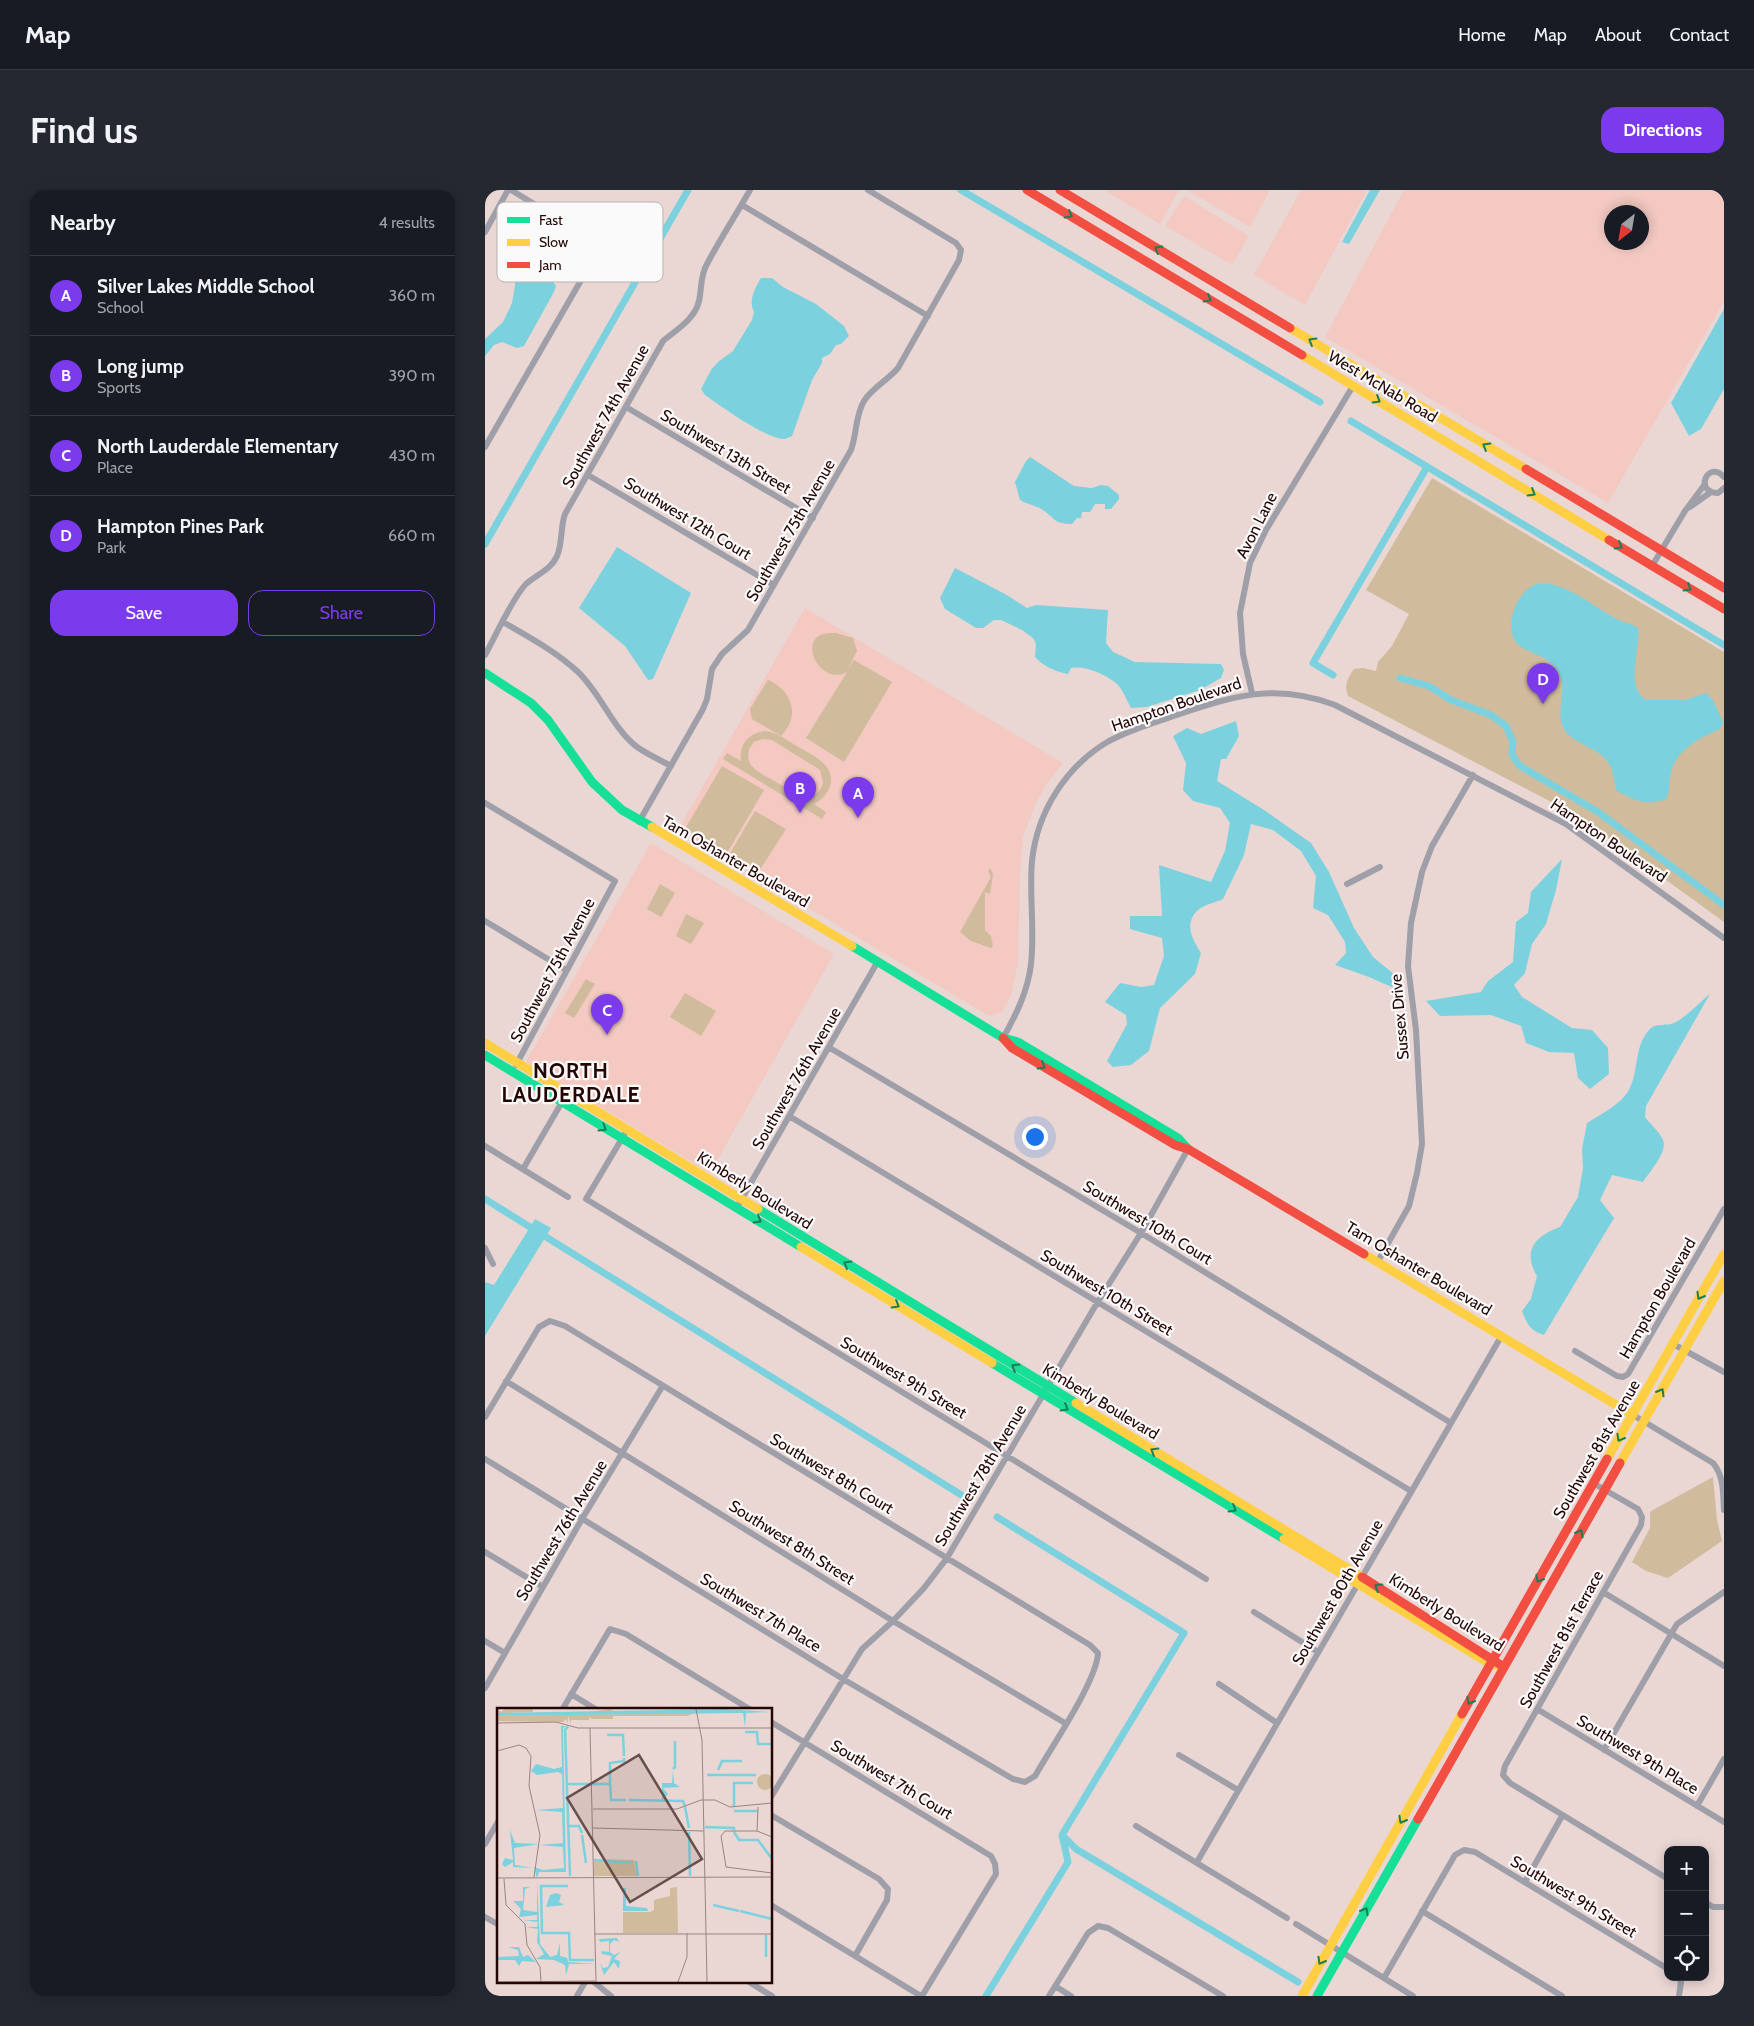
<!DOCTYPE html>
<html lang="en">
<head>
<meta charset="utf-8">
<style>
  :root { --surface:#171b24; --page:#242831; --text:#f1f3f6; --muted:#9ea1a6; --line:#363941; --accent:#7c3aed }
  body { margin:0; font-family:Cabin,sans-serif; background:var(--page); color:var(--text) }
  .controls { position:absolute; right:15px; bottom:15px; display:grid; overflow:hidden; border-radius:10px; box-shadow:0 2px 12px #0003 }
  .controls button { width:45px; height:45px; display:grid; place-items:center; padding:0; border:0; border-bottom:1px solid var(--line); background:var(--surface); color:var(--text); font:25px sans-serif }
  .compass { position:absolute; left:1119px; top:15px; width:45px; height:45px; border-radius:50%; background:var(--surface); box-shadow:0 2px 12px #0003; rotate:211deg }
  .you { position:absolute; left:549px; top:946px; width:18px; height:18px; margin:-12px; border:4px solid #fff; border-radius:50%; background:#1a73e8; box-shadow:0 0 0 8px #1a73e833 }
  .badge { display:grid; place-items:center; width:32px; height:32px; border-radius:50%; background:var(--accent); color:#fff; font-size:16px; font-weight:700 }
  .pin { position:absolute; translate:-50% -41px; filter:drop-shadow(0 1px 2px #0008) }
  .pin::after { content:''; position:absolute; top:26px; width:18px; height:15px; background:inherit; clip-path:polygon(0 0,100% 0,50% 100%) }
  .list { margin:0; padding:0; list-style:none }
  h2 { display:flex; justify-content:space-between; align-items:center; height:65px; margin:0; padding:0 20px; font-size:21px }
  h2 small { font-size:16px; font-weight:400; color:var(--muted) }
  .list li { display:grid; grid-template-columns:32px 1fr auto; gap:15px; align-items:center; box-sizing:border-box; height:80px; padding:0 20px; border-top:1px solid var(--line) }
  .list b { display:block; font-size:19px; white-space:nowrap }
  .list p { margin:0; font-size:16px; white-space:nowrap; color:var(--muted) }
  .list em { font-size:16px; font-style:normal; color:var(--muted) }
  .actions { display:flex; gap:10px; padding:15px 20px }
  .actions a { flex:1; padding:11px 0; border:1px solid var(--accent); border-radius:15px; text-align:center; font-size:18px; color:var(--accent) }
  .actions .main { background:var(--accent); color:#fff }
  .icon { flex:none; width:28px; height:28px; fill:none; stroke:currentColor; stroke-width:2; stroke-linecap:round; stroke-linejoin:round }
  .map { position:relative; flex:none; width:1239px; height:1806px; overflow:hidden; border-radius:15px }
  header { display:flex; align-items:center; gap:30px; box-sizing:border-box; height:70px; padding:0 25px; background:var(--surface); border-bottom:1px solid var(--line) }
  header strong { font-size:24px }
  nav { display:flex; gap:28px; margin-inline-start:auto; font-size:18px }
  .intro { display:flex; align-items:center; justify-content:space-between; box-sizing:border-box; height:120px; padding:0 30px }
  h1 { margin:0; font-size:35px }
  .button { padding:12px 22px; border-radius:15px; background:var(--accent); color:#fff; font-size:18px; font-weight:700 }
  main { display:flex; gap:30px; padding:0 30px }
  aside { flex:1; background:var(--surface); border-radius:15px; box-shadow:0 2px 12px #0003 }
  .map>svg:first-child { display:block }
  .built { fill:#f3c9c2; fill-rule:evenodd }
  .green { fill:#d0bb9c; fill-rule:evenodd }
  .water { fill:#7bd2de }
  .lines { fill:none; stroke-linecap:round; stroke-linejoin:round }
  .canal { stroke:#7bd2de; stroke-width:7 }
  .street { stroke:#9e9fa8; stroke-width:6 }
  .fast { stroke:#16e098; stroke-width:9 }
  .slow { stroke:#ffcf43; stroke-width:9 }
  .jam { stroke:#f24e42; stroke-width:9 }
  .oneway { stroke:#1c7e55 }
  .labels { text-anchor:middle; stroke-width:4.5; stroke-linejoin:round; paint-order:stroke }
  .street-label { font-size:16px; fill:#240604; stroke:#fafafa }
  .district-label { font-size:21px; font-weight:bold; letter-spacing:1px; fill:#240604; stroke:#fafafa }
  .inset-river { fill:none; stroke:#7bd2de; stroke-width:2.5 }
  .inset-road { fill:none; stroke:#9b8380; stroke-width:1 }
  .view { fill:#694f4c; fill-opacity:0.15; stroke:#694f4c; stroke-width:2.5 }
  .inset-edge { fill:none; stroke:#240604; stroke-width:2.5 }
  .key { fill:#fafafa; stroke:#bab1b0; stroke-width:1 }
  .key-label { font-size:14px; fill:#240604 }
</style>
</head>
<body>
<header>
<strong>Map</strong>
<nav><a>Home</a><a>Map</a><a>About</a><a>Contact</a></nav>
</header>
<div class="intro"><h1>Find us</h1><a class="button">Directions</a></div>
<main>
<aside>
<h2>Nearby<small>4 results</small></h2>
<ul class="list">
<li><span class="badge">A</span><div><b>Silver Lakes Middle School</b><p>School</p></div><em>360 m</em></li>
<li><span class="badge">B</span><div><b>Long jump</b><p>Sports</p></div><em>390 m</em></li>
<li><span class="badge">C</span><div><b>North Lauderdale Elementary</b><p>Place</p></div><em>430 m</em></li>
<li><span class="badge">D</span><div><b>Hampton Pines Park</b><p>Park</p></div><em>660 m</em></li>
</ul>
<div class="actions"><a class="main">Save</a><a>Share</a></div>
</aside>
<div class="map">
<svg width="1239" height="1806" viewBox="0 0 1239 1806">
  <rect width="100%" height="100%" fill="#ead6d3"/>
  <path class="built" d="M619,0H694L675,34Z
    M702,0H785L765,37Z
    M816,0H882L820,115L769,85Z
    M919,0H1239V111L1123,313L840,147ZM1126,22H1156V52H1126Z
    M699,6L764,46L747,75L680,36Z
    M320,418L578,573L562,593L550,615L538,647L535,681L533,773L526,805L517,822L504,826L193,640Z
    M166,653L349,764L225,983L41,872Z"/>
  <path class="green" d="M947,288L1239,462V732L1093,626L863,506C859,495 862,489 869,479L878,478L891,481L893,472L907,456L924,424L881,400Z
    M351,443L368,448L372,461L363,479L369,470L407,492L359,572L321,548L362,482C337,496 314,454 336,445C340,443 347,443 351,443Z
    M283,490C307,500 316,526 296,546L267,529L265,519Z
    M280,541C291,542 302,550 312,556C320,561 331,566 338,573C353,586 345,606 329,614L341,622L337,629L238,569L242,563L256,571C254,554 263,543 280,541ZM277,549L287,550L335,580L338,593C335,604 328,608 317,607L272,581L265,574L263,568L264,559L269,552Z
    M237,576L279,600L242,663L200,639Z
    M270,621L301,639L273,683L244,665Z
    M505,678L508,684L505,704L500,702V740L506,746L508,756L506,758L486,751L475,742L506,687L503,681Z
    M175,694L190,703L176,727L162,719Z
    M201,724L219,733L206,754L191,746Z
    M101,789L110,794L89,828L80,823Z
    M200,803L231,821L216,846L185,827Z
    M1228,1287L1232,1330L1237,1351L1183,1388L1161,1381L1147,1372L1165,1338V1324L1166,1321Z"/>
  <path class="water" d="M885,0H895L864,54L857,52Z
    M42,61L50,65C54,85 62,82 71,96L69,102L39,156L32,158L17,152L9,155L0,166V149L18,132L27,113L30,95V82L38,62Z
    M276,88H287L298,97L331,114L359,136L364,146L356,154L351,155L345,164L337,168V173L327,190L307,246C305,247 302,248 300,249C284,251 234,215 220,205L216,199L226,180L233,172L248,161L267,130L269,122C263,111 270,98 276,88Z
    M1239,119V199L1216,239L1204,246L1186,213Z
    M545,267L589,296L607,298L616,295L623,296L634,305V309L626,319H620V314H610L605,322H597L596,328H592L587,334C569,334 571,329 558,320C552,316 542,314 535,310L530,292L541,271Z
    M132,357L206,403L168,489L163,490L140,456L94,418Z
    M470,378L520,404L542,418L551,415L623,420L621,453L628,462L650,472L736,474L739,480L736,488L715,500L662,517L646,518C642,511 637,498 631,493C620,484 599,475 586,478L583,484C571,482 558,476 550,467L551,454L548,448L537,440L516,430H509L498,438H491L460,419L455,408Z
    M1060,393C1090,398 1107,416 1132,429C1139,433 1147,433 1153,438C1156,460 1139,495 1161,510H1200L1221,503L1228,510L1238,532L1235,539C1215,548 1192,559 1186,582C1183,591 1186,601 1181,609C1160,616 1151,611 1132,601C1128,591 1129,580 1123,572C1112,557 1091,555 1080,541C1069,525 1082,502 1075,485C1066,463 1038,464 1030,451C1020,434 1031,404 1049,395C1052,393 1057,394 1060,393Z
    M751,531L754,546L741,569H736L732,591L779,620L826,653L844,682L869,738L888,767L910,785L909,798L884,787L850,775L861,763L860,752L843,725L828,718L831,686L816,661L788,640L766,634L759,665L738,709C731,712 719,715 713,720C698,734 708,750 716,763L710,784L675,818L664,861L646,875L628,877L622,871L642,834L641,825L620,812L635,793L656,797L669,795L679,766L677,748L645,739V726H677L674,675L726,692L740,661L745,633L735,618L708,611L698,600L701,573L688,546L702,538L716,544Z
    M1077,669L1071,700L1061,734L1047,754L1040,783L1029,795L1037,807L1087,838L1107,840L1123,858L1124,884L1105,899L1093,888L1089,863L1064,862L1041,853L1036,836L1006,825L955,826L941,811L996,802L1003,791L1028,772L1031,732L1043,723L1046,702Z
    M1225,804L1161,916L1160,927C1165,934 1174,941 1178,950C1183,962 1164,982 1158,992L1127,985L1115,1010L1129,1028L1059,1145C1045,1141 1042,1134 1037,1121L1046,1109L1052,1086C1037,1061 1050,1046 1075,1037L1093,1007L1098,978L1097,959L1102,933C1115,925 1136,914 1144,900C1154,881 1149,856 1164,840C1171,832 1181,837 1189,833C1200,828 1215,812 1225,804Z
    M50,1029L66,1038L0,1146V1092L9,1095Z"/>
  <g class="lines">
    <path class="canal" d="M476,0L835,212
      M866,231L1239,455
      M0,354L203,0
      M848,485L828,473L942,277
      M915,488L944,496L966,510L1006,525L1021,536L1028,552L1027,565L1035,576L1113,622L1239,715
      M0,1009L478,1306
      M578,1646L591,1659L813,1792
      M501,1806L583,1672L577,1645L699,1443L512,1327"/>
    <path class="street" d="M257,15L443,126
      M0,42L23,0
      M141,217L328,328
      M0,257L110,66V55L102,46L26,0
      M103,285L289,395
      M1239,287C1223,269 1208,303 1233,303L1239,298
      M1205,317L1226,302
      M1167,376L1200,321L1220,294
      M18,432C44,447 70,461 92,481C115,502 128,539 152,557C162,564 175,570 186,576
      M0,465C10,447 28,407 41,394C52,384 66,380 72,366C78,352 75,338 80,324L178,151C191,140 210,129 214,111C217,98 215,86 222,74C235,49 251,25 265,0
      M767,503L758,464L755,423L765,373L781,340L868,196
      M0,613L130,691L31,875
      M154,632L218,519L222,509L227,479L237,464L263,440L366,260C372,244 370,226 379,211C387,198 403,190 413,178L474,70L476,60L471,53L383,0
      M862,694L895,677
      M0,731L81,780
      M518,848C531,825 543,801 546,774C550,740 544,705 547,671C552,622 581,576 624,551C646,539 671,532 695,524C750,505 792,493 850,515L1081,634L1239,748
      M345,858L656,1043L966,1233
      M304,926L926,1301
      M142,940L101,1009L522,1266L721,1389
      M0,956L83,1007
      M38,979L77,912
      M252,1017L393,771
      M0,1058L8,1074
      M893,1071L924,1016L932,983L937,954L931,840L923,776L926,733L937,682L947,656L988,585
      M1188,1154L1239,1182
      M1090,1161L1132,1186L1138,1187L1143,1184L1239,1019
      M21,1191L408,1431L580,1533
      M1148,1225L1228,1273C1239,1286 1238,1303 1239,1320
      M0,1227L54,1137L65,1131L80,1136L605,1455L613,1463C612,1491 565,1559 550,1586L540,1592L528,1589L358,1489L0,1269
      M1108,1293L1153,1319L1157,1327L1156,1335L1020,1576L1018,1585L1025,1593L1183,1689
      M0,1362L58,1397
      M1118,1402L1239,1476
      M769,1422L833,1462
      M0,1451L20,1463
      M734,1494L792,1533
      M0,1498L97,1329L177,1197
      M86,1504L112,1520
      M1052,1519L1239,1632
      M77,1520L125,1439L141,1444L266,1520
      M286,1532L506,1666L510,1674L511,1684L437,1806
      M1119,1560L1192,1434L1239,1402
      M694,1565L753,1600
      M286,1607L377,1459L408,1431L439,1398L462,1368L612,1113L656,1043L703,959
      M1212,1616L1239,1569
      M286,1625L394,1689L403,1699L402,1710L370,1766
      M651,1636L802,1728
      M0,1654L14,1630
      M712,1672L1017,1145
      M1040,1692L1077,1626
      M1220,1712L1228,1717H1239
      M286,1715L436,1806
      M937,1721L1077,1806
      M0,1727L14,1735
      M811,1734L928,1806
      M1193,1787L1196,1792L1194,1806
      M899,1788L970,1665L979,1660L990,1662L1183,1779
      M109,1792L126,1806
      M264,1792L287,1806
      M570,1796L586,1806
      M92,1806L100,1792
      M564,1806L603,1743L613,1736L623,1738L738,1806"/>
    <path class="fast" d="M0,483L46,513L63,530L107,592L137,620L167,637
      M367,756L518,848L533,852L693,948L703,959
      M0,865L316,1057
      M273,1019L591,1213
      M507,1173L799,1349
      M832,1806L933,1629"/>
    <path class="slow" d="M805,138L1041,279
      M817,165L1124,350
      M167,637L367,756
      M0,853L273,1019
      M316,1057L507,1173
      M879,1064L1148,1225
      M591,1213L877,1387
      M1122,1269L1239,1064
      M1135,1273L1239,1091
      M799,1349L1005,1474L1017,1476
      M817,1806L977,1524"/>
    <path class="jam" d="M542,0L817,165
      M575,0L805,138
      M1041,279L1239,398
      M1124,350L1239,419
      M518,848L527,858L690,955L703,959L879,1064
      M877,1387L1019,1477
      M977,1524L1122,1269
      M933,1629L1135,1273"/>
  </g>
  <defs><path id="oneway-chevron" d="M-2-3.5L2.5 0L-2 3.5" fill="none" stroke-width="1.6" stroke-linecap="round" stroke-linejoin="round" transform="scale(1.25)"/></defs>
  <g class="oneway">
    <use href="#oneway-chevron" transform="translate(584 25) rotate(31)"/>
    <use href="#oneway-chevron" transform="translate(673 59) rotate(-149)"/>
    <use href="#oneway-chevron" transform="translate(723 109) rotate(31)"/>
    <use href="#oneway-chevron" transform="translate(827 151) rotate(-149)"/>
    <use href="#oneway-chevron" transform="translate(892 210) rotate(31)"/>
    <use href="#oneway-chevron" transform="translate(1001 256) rotate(-149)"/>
    <use href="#oneway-chevron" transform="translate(1047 303) rotate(31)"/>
    <use href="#oneway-chevron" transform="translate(1134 356) rotate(31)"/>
    <use href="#oneway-chevron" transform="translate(1203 398) rotate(31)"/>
    <use href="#oneway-chevron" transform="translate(557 876) rotate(31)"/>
    <use href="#oneway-chevron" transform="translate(118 938) rotate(32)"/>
    <use href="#oneway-chevron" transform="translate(273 1030) rotate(31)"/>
    <use href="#oneway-chevron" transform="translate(362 1074) rotate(-149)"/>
    <use href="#oneway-chevron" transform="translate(1215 1106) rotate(120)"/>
    <use href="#oneway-chevron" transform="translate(411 1115) rotate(31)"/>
    <use href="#oneway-chevron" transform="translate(530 1177) rotate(-148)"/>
    <use href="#oneway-chevron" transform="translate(1176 1202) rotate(-60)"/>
    <use href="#oneway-chevron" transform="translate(580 1218) rotate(31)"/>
    <use href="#oneway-chevron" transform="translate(1135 1248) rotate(120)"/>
    <use href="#oneway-chevron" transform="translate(669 1261) rotate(-149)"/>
    <use href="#oneway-chevron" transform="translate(748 1319) rotate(31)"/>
    <use href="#oneway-chevron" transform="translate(1095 1343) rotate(-60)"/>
    <use href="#oneway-chevron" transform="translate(1054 1389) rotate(120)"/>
    <use href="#oneway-chevron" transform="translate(893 1397) rotate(-148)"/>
    <use href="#oneway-chevron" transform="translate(985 1511) rotate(120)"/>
    <use href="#oneway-chevron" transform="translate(917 1630) rotate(120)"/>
    <use href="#oneway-chevron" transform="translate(880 1721) rotate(-60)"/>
    <use href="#oneway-chevron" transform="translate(836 1771) rotate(120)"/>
  </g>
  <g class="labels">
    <g class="street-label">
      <text transform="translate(898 196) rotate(31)" y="6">West McNab Road</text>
      <text transform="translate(120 226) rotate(-61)" y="6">Southwest 74th Avenue</text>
      <text transform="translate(241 261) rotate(31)" y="6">Southwest 13th Street</text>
      <text transform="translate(203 328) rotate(31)" y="6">Southwest 12th Court</text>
      <text transform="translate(771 335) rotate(-63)" y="6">Avon Lane</text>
      <text transform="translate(305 340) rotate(-60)" y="6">Southwest 75th Avenue</text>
      <text transform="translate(691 514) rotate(-19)" y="6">Hampton Boulevard</text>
      <text transform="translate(1124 650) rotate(34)" y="6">Hampton Boulevard</text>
      <text transform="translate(251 671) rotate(30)" y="6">Tam Oshanter Boulevard</text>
      <text transform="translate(67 780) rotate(-62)" y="6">Southwest 75th Avenue</text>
      <text transform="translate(914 827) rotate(-95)" y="6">Sussex Drive</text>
      <text transform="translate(311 888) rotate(-60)" y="6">Southwest 76th Avenue</text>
      <text transform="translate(270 1000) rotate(32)" y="6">Kimberly Boulevard</text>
      <text transform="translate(663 1032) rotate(31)" y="6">Southwest 10th Court</text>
      <text transform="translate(934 1078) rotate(31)" y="6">Tam Oshanter Boulevard</text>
      <text transform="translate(622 1102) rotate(31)" y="6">Southwest 10th Street</text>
      <text transform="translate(1172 1108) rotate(-60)" y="6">Hampton Boulevard</text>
      <text transform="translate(419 1187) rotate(31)" y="6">Southwest 9th Street</text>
      <text transform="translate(616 1211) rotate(31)" y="6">Kimberly Boulevard</text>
      <text transform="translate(1111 1259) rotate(-60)" y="6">Southwest 81st Avenue</text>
      <text transform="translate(347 1283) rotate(31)" y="6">Southwest 8th Court</text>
      <text transform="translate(495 1285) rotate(-59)" y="6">Southwest 78th Avenue</text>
      <text transform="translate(76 1340) rotate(-59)" y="6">Southwest 76th Avenue</text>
      <text transform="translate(307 1352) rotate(32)" y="6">Southwest 8th Street</text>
      <text transform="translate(852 1402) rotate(-60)" y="6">Southwest 80th Avenue</text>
      <text transform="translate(276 1422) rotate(31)" y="6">Southwest 7th Place</text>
      <text transform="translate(962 1422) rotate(32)" y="6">Kimberly Boulevard</text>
      <text transform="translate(1076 1449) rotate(-61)" y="6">Southwest 81st Terrace</text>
      <text transform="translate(1153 1564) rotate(31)" y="6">Southwest 9th Place</text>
      <text transform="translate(407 1589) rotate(31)" y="6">Southwest 7th Court</text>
      <text transform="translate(1089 1706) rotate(31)" y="6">Southwest 9th Street</text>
    </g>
    <g class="district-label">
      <text x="86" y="888">NORTH<tspan x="86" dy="24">LAUDERDALE</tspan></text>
    </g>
  </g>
  <g transform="translate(12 1518)">
    <rect width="275" height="275" fill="#ead6d3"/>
    <path d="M0,1L4,4L8,1H36V4L0,5ZM113,1L117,3H198L91,4ZM198,5L190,8H116V11H94L93,8L92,12H74V16L71,8V15L69,11L66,14L0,13V8ZM260 74a8 8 0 1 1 16 0a8 8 0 1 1-16 0ZM97,151L137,152L140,168H97ZM180,179L181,225H126V204H153L157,202V192L173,188V180Z" fill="#d0bb9c"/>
    <path d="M226,1L275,4L249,5L248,19L246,5L0,8V5ZM64,18H69L66,20L69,164H42L40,170L37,159L46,162L67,160L66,139L43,137L66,135L65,104L38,102L66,100L65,66L61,64L40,67L34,63L39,56L57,61L65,59ZM176,63L177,75L183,79L166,80L171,86L165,93V75H175ZM13,122L18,135L42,136L17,140L18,157L36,160L16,159V154L8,159L5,156L8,150L16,152ZM40,172L43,236L53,249L60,247L63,235V248L70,250L71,254L98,256H72L69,267L68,257L57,252L39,251L47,246L40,234L41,221L29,219H40L41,214L26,212H40V207L22,209L24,201L16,193H26V179H33L28,181L26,202L40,204ZM126,180H129V198L150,200L151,203H126ZM59,185L64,187L62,194L67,197L49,199L53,187ZM120,230L122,234L117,232L113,236V244L117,247L123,244L117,251L123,253L122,261L117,254L107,267L103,255L106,260L111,259L115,248L105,246L104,243L112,244V233L103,234L102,231ZM11,239H22L26,249L31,247L39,254L25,253L22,258L18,252H0V249L22,248L21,242Z" fill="#7bd2de"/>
    <path class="inset-river" d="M71,18L68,22L73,168M248,24H260L261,36H275M110,27H126L127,48M127,50V53L113,55V75L114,92H129M176,61L178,59V33M221,62L225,53H245M210,67H259M69,76H93M95,76H114M132,92L186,93L188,98M188,99L192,120M237,99V75H256M237,103H260M70,118H82L85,125M208,119L237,120V122M192,124L193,168M237,124L242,132H261L275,151M85,127L89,155M97,152L135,155M139,153L141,168M71,178H44L45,225H72L73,252H97M216,197L242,203M243,203L275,211M269,249V227"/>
    <path class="inset-road" d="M199,1L205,32L210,274M0,15L59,14L81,20H275M93,20L99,274M0,43L22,37L29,40L34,48L32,78L43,127L37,169M96,101H180L204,92H218L233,99L275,95M96,120L206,123M260,123L261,99M275,129L260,123H228L224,128L229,159L275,165M0,170L275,169M7,171L9,197L28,216L30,237L43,259L44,274M97,226H275M0,274L98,273M181,274L190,249V225"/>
    <path class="view" d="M142,47L205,151L133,194L70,90Z"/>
    <rect width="275" height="275" class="inset-edge"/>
  </g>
  <rect x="12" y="12" width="166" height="80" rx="8" class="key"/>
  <rect x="22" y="27" width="23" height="6" fill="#16e098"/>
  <rect x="22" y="49" width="23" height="7" fill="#ffcf43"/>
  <rect x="22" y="72" width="23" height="6" fill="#f24e42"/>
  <g class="key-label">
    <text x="54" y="35">Fast</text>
    <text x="54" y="57">Slow</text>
    <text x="54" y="80">Jam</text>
  </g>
</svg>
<div class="controls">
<button>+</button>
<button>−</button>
<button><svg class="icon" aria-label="locate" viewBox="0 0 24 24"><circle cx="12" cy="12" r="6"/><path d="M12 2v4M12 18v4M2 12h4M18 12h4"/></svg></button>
</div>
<svg class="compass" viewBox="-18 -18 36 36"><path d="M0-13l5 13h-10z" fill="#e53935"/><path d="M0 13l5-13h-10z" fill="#9ea1a6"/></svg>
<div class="you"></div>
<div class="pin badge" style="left:373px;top:628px">A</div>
<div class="pin badge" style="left:315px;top:623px">B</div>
<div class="pin badge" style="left:122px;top:845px">C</div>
<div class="pin badge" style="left:1058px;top:514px">D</div>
</div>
</main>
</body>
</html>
